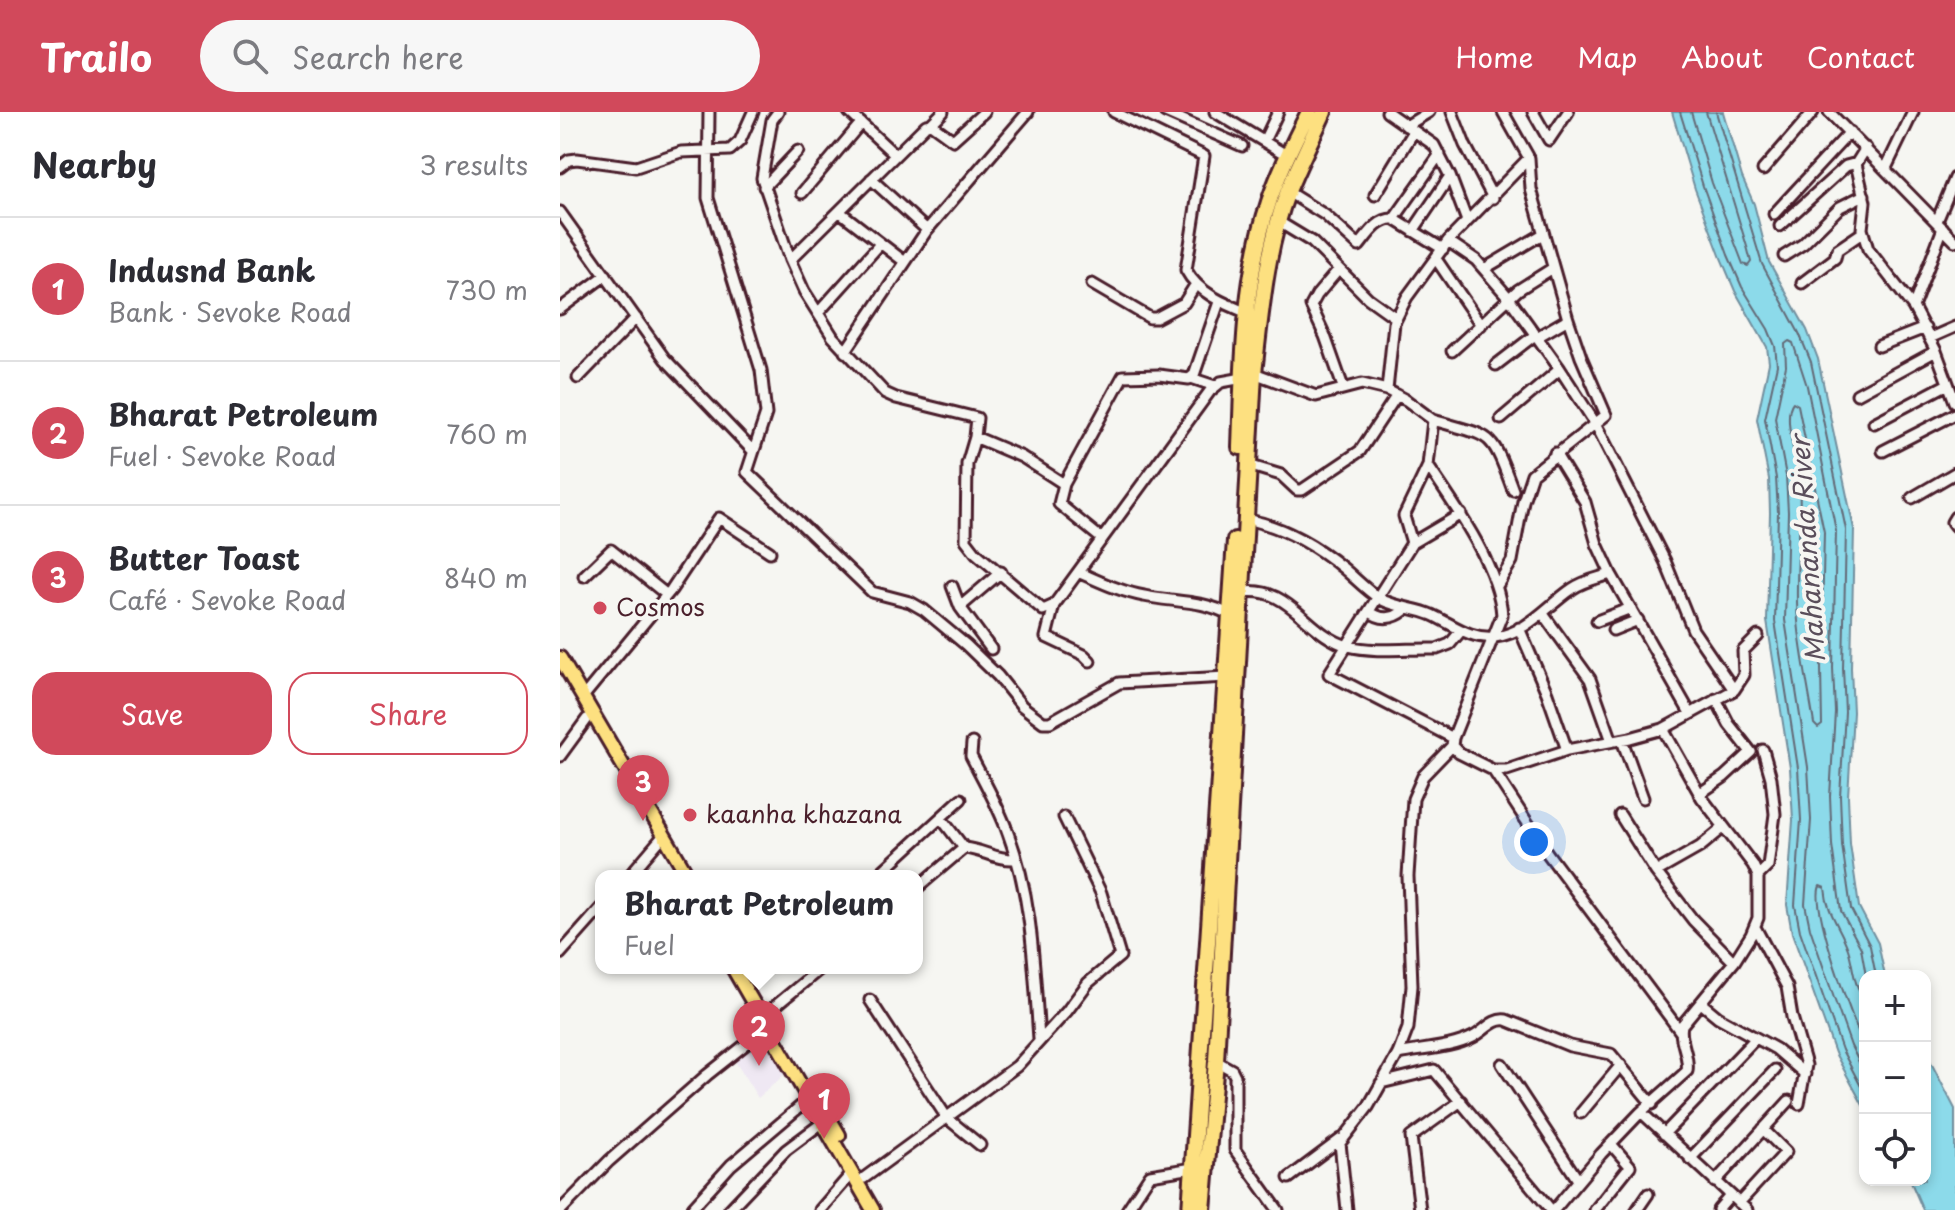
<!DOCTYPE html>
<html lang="en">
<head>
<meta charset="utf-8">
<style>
  :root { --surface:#fff; --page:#f7f7f7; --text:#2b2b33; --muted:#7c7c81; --line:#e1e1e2; --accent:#d1495b }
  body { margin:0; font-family:"Playpen Sans",sans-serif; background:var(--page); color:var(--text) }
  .controls { position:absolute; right:24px; bottom:24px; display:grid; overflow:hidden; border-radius:16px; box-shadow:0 4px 12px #0003 }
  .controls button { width:72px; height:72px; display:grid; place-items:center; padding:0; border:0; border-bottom:2px solid var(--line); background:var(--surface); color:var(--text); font:40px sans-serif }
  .you { position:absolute; left:974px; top:730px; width:28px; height:28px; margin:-20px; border:6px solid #fff; border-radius:50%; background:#1a73e8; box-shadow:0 0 0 12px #1a73e833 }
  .badge { display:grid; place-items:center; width:52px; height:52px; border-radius:50%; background:var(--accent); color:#fff; font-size:26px; font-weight:700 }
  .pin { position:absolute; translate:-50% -66px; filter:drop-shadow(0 2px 4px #0008) }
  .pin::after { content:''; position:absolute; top:42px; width:28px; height:24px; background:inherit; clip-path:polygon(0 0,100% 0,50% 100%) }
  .popup { position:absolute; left:35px; top:758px; width:328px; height:104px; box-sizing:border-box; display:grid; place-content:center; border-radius:16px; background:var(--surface); filter:drop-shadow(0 2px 6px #0005); font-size:26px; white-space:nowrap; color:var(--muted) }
  .popup b { font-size:30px; color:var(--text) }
  .popup::after { content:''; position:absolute; left:50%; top:100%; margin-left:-16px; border:16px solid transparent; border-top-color:var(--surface) }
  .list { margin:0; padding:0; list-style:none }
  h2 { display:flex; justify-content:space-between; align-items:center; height:104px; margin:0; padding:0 32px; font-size:34px }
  h2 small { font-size:26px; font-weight:400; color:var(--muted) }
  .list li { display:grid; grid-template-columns:52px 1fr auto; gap:24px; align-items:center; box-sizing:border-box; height:144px; padding:0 32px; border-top:2px solid var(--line) }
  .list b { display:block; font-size:30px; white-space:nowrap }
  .list p { margin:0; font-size:26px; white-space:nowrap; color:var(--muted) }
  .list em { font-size:26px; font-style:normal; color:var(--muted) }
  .actions { display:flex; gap:16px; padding:24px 32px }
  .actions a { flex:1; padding:18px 0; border:2px solid var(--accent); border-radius:24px; text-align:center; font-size:28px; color:var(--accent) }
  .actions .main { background:var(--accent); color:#fff }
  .icon { flex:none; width:44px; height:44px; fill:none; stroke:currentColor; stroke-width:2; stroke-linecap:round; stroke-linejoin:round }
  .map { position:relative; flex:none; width:1395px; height:1098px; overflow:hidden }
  header { display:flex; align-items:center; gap:48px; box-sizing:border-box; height:112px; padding:0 40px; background:var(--accent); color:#fff }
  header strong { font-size:38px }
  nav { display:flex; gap:44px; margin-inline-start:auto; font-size:28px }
  .search { width:560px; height:72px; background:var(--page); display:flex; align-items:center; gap:20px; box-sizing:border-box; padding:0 28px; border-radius:44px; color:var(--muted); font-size:30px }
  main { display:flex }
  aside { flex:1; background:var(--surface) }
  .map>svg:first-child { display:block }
  .built { fill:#efe8f3 }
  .water { fill:#8cdaea; stroke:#728f9e; stroke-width:2 }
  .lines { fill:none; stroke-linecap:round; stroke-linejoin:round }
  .shore { stroke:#646a77; stroke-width:2 }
  .minor-casing { stroke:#4a1f2b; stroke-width:15 }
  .major-casing { stroke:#4a1f2b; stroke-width:18 }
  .highway-casing { stroke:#4a1f2b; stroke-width:20 }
  .minor { stroke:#f6f6f2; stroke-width:9 }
  .major { stroke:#fde080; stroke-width:12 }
  .highway { stroke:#fde080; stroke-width:14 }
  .poi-dot { fill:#d1495b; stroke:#f6f6f2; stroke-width:3 }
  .labels { text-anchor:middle; stroke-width:8; stroke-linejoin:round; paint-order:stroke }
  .poi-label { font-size:24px; fill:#4a1f2b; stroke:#f6f6f2; text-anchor:start }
  .water-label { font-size:26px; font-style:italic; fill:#5a4e5b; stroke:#f6f6f2 }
</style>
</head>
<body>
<header>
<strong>Trailo</strong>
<div class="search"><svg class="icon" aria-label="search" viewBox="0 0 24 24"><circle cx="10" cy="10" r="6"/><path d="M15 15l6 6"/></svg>Search here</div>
<nav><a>Home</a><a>Map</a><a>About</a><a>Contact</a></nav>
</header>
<main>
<aside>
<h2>Nearby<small>3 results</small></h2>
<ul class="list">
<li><span class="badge">1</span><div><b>Indusnd Bank</b><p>Bank · Sevoke Road</p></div><em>730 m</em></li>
<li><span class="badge">2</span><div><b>Bharat Petroleum</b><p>Fuel · Sevoke Road</p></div><em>760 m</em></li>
<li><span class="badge">3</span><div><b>Butter Toast</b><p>Café · Sevoke Road</p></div><em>840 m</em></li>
</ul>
<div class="actions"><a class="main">Save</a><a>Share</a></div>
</aside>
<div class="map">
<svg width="1395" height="1098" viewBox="0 0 1395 1098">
  <rect width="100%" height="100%" fill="#f6f6f2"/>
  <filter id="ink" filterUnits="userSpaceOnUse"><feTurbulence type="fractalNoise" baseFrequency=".0125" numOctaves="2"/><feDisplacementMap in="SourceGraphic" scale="16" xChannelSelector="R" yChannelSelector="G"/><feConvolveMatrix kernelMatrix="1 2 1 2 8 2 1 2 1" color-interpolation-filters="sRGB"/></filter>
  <g filter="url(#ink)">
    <path class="built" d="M201,924L225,962L198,986L173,946Z"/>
    <path class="water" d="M1112,0H1163L1182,65L1194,92L1209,150L1247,218L1258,247L1294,417L1291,556L1293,600L1288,684L1290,732L1299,795L1318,831L1325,864H1305V997L1275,941L1232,821L1227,793L1233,708L1230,656L1207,509L1210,401L1209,367L1197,307L1209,251L1207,235L1175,179L1161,146L1135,77Z
      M1365,939L1395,997V1098H1363L1350,1068H1365Z"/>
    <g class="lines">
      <path class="shore" d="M1120,0L1143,74L1168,143L1182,175L1208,217L1215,234L1217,253L1205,307L1216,366L1218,400L1215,509L1238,656L1241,708L1235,793L1240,819L1282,938L1305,982
        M1131,0L1152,71L1183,152L1188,154L1191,150L1188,138L1146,0
        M1156,0L1202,152L1239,221L1251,250L1286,418L1283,556L1285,600L1280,684L1282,733L1291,797L1310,834L1316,864
        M1233,290L1238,293L1264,420L1261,556L1262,613L1258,616L1254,612C1249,578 1241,543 1238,509C1233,458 1245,406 1237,355C1234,338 1223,302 1233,290Z
        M1305,886C1292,872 1294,854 1288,837C1280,814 1267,802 1265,776L1260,774C1250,794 1293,910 1305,935
        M1305,962L1291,934L1275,889L1250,816L1245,792L1251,708L1248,655L1225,508L1228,400L1226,364L1215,306L1226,254L1225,232L1229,229L1233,231L1247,274L1276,419L1273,556L1275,600L1270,684L1272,733L1281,799L1301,836L1306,864"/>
      <g class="minor-casing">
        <path id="minor" d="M149,0L148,86L201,258L206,302L187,360L312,480L350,490L364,498L406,533L438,564L462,594L483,610H490L559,571L666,565
          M218,0L212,8L202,66L230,148L244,179L273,225L325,281L336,286L417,306L415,325L407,352L406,428L416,441L483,498L494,493L650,279L661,270L683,266
          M289,0L334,42
          M554,0L644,44L626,158C638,181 665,192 688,201
          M605,0L682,34
          M655,0L728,44
          M827,0L874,33L890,64L907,109
          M892,0L905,33L933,86
          M973,0L989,28L1008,0
          M1269,0L1395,129
          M371,12L383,0
          M846,14L869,0
          M704,29L718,0
          M1306,36L1296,52L1305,90L1302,117L1308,137L1353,195L1376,239L1395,290
          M0,55L9,48L17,47L76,55L121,40L170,38L180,29L193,0
          M1326,56L1353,0
          M1203,58L1253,0
          M311,67L367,118
          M204,75L238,39
          M728,80L765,103L799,134C808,123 818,106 834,107L883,137
          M242,81L301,11
          M815,83L854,19
          M0,100L105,247L193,339
          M280,100L345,150
          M1214,102L1290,20
          M834,107L880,42
          M1377,109L1395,66
          M719,110L752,130L808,186L836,206
          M1220,114L1286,54L1297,51
          M853,119L890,64
          M888,129L916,148L949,186L1000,257L1035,311L1105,449L1133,518L1174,578
          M1224,144L1243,132L1280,95L1304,83
          M876,147L921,213
          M230,148L366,13L371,12L393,28L424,0
          M779,157L757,183L751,194L765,224L783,275
          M924,157L983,122
          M1242,171L1275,146L1277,138L1302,121
          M532,172L590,206H596L624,191L636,172
          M1353,195L1383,116
          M0,197L46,163
          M258,201L320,132
          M977,225L1008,207
          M1370,226L1395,215
          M1319,234L1365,216
          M892,239L958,178L993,156
          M285,240L367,118L468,0
          M936,253L975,223
          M694,261L756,284L802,272L827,278L846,288L873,308L868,354C895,394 939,455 942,503L893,626L892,634L899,641L933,658H947L1007,638L1070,626L1103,617L1174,578L1184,563L1183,539L1198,524
          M18,266L76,206
          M631,266L655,274
          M827,278L834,211L847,185L888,129L969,46
          M1297,282L1376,239
          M941,307L1000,257
          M873,308C934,326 930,317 953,378
          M1314,311L1388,272
          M415,325L462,345L504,372
          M1323,339L1395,302
          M995,341L1025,390L1037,432L1051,462L1130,601
          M688,353L721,363L737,378H742L800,339L837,283
          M868,354L844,404L852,431L769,562L893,626
          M1352,386L1395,361
          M1395,405L1392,410L1395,414
          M685,407C722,414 754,432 783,456C795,466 807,479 820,487C838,496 856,496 872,503C892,512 911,528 935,525C967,521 987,494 1012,477C1023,469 1038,466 1051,462
          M542,427L499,392L504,372L563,264L599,263L629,267L634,263L659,190
          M852,431L901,402
          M518,460C539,469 561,480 584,484C612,490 645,488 670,503
          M24,464L51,438L107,483
          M392,474L400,495L441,460
          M937,474L952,449L963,389L972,362L1046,303L1021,245L1008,207L971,77L969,46L943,0
          M679,481C728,470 747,523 788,534C816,541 849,536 877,537L890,532L900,520
          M494,493L486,525L524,543L530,549
          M400,495L431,537
          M809,499C821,509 834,507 845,498
          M983,502L1030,567L1052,629
          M1037,509L1071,496
          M959,516L987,581L1007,638
          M1053,518L1078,508
          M23,585L111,478L159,406L210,440
          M1062,628L1083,686
          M412,631L411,644C424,669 439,695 448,721C473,787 474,858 479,927
          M0,644L27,607
          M933,658L988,742L1120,919
          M1139,682L1164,665L1191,640L1169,612L1156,587
          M1060,703L1096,760
          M1163,716L1140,735L1096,760L1133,808L1174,850
          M404,736C424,738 435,748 456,747
          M69,764L104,723
          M317,764L401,687
          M1198,764L1208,754L1215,702L1211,666L1203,638
          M357,776L404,736L381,706
          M1195,815L1227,875L1232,905L1246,953L1239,992
          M0,842L41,796
          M310,888L387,1006L420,1033
          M1141,891L1158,905L1216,937L1245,962
          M208,900L261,856
          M838,942C861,937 892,936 913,925C925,919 933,906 946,908L1010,934L1051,942L1092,992
          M656,949L672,958L675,964V1038L718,1098
          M942,952L1018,1068
          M821,971L874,958L991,1098
          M1081,1000L1187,1098
          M1021,1001L1061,953
          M1104,1022L1196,926
          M1130,1047L1215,958
          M304,1066L457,954L507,899L528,871L560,844L541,781L504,705
          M729,1066L781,1027
          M1155,1070L1229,989
          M1179,1091L1226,1040L1203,1017
          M133,1095L171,1053L249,987
          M1,1098L49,1049L147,963L214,910
          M169,1098L226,1038L262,1011
          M260,1098L292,1061
          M567,1098L590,1063L633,1056
          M787,1098L780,1031L808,995L838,942L848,916L852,874L848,764L853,687L863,664L892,634
          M860,1098L851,1025L901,989
          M994,1098L1041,1042L1081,1000L1127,959C1130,943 1118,928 1122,913L1174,850L1191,823L1198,806V764L1193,753L1142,686L1103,617
          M1035,1098L1070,1054L1051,1032
          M1077,1098L1088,1082
          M1158,1098L1170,1084"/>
      </g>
      <g class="major-casing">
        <path id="major" d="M0,546L128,764
          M173,856L313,1098
          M258,987L279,1023"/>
      </g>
      <g class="highway-casing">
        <path id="highway" d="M680,335C683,254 683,169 709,90C719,59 734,29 749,0
          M630,1098L675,428
          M643,1098L656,949L694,261C701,201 706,137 728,79C739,52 752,26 764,0"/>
      </g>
      <use href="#minor" class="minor"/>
      <use href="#major" class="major"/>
      <use href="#highway" class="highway"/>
    </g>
  </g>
  <g class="poi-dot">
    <circle cx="40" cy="496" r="8"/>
    <circle cx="130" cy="703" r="8"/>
  </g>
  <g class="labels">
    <g class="poi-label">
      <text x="56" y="504">Cosmos</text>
      <text x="146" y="711">kaanha khazana</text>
    </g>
    <g class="water-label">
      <text transform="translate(1248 437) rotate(-94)" y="9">Mahananda River</text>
    </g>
  </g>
</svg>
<div class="controls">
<button>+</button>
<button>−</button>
<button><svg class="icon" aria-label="locate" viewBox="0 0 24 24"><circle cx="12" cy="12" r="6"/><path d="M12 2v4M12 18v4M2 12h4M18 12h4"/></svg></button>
</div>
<div class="you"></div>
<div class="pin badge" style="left:264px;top:1027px">1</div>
<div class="pin badge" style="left:199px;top:954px">2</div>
<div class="popup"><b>Bharat Petroleum</b>Fuel</div>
<div class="pin badge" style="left:83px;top:709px">3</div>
</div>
</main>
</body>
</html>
